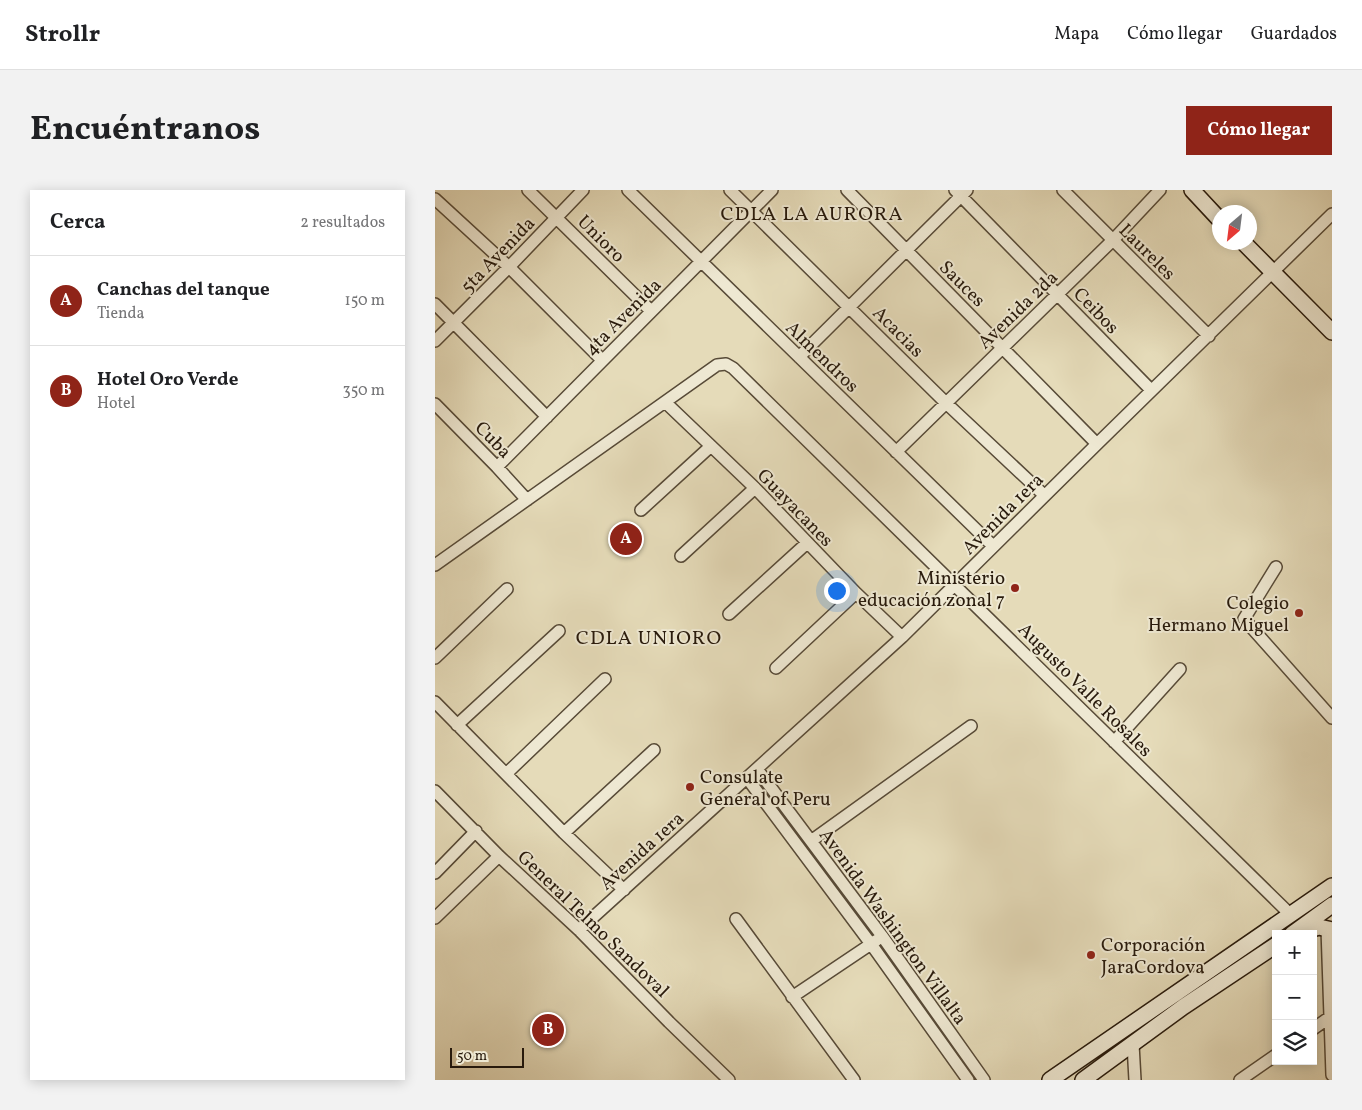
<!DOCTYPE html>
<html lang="es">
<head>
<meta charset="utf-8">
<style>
  :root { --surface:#fff; --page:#f2f2f2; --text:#202124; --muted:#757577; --line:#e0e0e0; --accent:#8f2418 }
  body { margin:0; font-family:Vollkorn,serif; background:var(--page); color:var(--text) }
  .controls { position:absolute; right:15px; bottom:15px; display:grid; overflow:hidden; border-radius:0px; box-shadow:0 2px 12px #0003 }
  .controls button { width:45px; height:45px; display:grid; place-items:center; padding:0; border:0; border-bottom:1px solid var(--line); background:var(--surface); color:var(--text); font:25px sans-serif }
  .compass { position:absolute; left:777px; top:15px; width:45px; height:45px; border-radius:50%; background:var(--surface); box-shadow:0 2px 12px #0003; rotate:208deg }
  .scale { position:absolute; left:15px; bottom:12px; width:74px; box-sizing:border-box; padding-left:5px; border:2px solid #281a0c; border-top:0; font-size:14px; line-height:18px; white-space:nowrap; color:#281a0c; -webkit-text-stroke:4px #eee8d2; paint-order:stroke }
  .you { position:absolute; left:401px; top:400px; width:18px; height:18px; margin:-12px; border:4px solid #fff; border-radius:50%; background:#1a73e8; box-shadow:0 0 0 8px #1a73e833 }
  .badge { display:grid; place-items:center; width:32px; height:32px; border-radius:50%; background:var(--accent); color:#fff; font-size:16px; font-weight:700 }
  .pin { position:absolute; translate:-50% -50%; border:2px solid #fff; box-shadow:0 1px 5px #0006 }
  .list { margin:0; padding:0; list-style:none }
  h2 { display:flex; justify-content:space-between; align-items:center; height:65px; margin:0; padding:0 20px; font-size:21px }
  h2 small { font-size:16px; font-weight:400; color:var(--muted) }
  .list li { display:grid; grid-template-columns:32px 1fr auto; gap:15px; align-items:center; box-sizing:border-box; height:90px; padding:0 20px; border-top:1px solid var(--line) }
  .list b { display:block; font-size:19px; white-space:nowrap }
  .list p { margin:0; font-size:16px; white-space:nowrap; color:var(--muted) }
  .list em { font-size:16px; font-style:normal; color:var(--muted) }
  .icon { flex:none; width:28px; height:28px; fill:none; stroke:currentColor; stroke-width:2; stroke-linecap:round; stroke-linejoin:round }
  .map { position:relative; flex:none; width:897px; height:890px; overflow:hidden; border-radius:0px }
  header { display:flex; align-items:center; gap:30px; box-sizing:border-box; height:70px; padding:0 25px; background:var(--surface); border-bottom:1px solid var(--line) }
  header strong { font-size:24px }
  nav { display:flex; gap:28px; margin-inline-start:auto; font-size:18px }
  .intro { display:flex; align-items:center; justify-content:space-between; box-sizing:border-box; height:120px; padding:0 30px }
  h1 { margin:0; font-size:35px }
  .button { padding:12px 22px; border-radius:0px; background:var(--accent); color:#fff; font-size:18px; font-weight:700 }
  main { display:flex; gap:30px; padding:0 30px }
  aside { flex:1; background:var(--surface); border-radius:0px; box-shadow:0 2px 12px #0003 }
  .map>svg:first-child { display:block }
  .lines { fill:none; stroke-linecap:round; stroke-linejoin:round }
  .street-casing { stroke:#574a37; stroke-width:14 }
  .secondary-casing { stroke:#281a0c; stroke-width:18 }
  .street { stroke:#eee8d2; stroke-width:11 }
  .secondary { stroke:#eee8d2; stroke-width:15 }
  .poi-dot { fill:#8f2418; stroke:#eee8d2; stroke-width:2 }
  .labels { text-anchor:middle; stroke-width:4; stroke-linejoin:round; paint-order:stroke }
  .street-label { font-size:19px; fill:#281a0c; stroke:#eee8d2 }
  .poi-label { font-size:19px; fill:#281a0c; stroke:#eee8d2; text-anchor:end }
  .neighbourhood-label { font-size:20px; letter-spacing:1px; fill:#281a0c; stroke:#eee8d2 }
</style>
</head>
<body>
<header>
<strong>Strollr</strong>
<nav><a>Mapa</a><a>Cómo llegar</a><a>Guardados</a></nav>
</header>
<div class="intro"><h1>Encuéntranos</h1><a class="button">Cómo llegar</a></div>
<main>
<aside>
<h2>Cerca<small>2 resultados</small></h2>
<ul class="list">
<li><span class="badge">A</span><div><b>Canchas del tanque</b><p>Tienda</p></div><em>150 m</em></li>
<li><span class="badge">B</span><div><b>Hotel Oro Verde</b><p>Hotel</p></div><em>350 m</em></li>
</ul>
</aside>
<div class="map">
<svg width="897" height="890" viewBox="0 0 897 890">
  <rect width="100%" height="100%" fill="#e5dbb9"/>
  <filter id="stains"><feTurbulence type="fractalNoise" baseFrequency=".004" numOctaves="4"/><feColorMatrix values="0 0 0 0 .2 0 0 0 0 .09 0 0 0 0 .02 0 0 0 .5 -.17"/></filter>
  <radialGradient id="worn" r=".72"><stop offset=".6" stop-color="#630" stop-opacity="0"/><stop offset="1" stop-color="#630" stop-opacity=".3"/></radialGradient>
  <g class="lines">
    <g class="street-casing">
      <path id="street" d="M93,0L216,121
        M193,0L558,356
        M295,0L511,213L609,305
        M412,0L662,254
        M520,0L716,200
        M628,0L774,146
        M0,9L74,77L167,170
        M0,114L112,227
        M0,151L74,77L148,0
        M364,167L532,0
        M230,212L320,298L421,403L467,447
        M0,214L62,277L92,310
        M461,262L678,50L725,0
        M62,277L337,0
        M206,320L276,256
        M246,366L320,298
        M0,375L282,175L291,174L298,178C485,360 670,543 856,725
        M841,377L809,429L897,528
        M294,424L372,353
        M0,468L72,399
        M341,478L421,403
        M0,512L129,643L189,700
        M22,535L124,441
        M679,552L745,479
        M322,579L447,746L549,890
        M71,584L170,489
        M312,588L436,754L533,890
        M0,601L64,666L144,740L234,832L294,890
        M129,643L219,560
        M376,651L536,536
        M0,683L41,641
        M0,728L64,666
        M301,729L419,890
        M892,739L897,885
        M144,740L467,447L662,254L897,24
        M357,807L442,750
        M878,839L895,827
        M698,854L700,890
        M805,890L841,865"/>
    </g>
    <g class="secondary-casing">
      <path id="secondary" d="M757,0L784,29
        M808,52L897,142
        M866,742L884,737L897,740
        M857,744L897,715
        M615,890L897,696
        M648,890L748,817L841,755"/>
    </g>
    <use href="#street" class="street"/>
    <use href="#secondary" class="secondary"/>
  </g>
  <g class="poi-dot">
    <circle cx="580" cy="398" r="5"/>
    <circle cx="864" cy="423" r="5"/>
    <circle cx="255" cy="597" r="5"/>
    <circle cx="656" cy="765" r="5"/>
  </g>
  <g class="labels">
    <g class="street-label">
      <text transform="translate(167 48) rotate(45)" y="7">Unioro</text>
      <text transform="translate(713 61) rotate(45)" y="7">Laureles</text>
      <text transform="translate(62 64) rotate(-46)" y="7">5ta Avenida</text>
      <text transform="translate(528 93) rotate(45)" y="7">Sauces</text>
      <text transform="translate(582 119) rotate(-44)" y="7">Avenida 2da</text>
      <text transform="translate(662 120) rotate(46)" y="7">Ceibos</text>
      <text transform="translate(187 126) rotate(-45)" y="7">4ta Avenida</text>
      <text transform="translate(464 141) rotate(45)" y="7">Acacias</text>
      <text transform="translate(388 166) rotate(44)" y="7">Almendros</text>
      <text transform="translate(59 249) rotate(46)" y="7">Cuba</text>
      <text transform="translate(361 317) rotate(46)" y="7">Guayacanes</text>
      <text transform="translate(567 323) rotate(-45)" y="7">Avenida 1era</text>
      <text transform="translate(651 499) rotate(45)" y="7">Augusto Valle Rosales</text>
      <text transform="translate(206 660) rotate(-42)" y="7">Avenida 1era</text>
      <text transform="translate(159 733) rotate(44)" y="7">General Telmo Sandoval</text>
      <text transform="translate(459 736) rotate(54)" y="7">Avenida Washington Villalta</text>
    </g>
    <g class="poi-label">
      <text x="570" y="394">Ministerio<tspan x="570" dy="22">educación zonal 7</tspan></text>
      <text x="854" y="419">Colegio<tspan x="854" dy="22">Hermano Miguel</tspan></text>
      <text x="265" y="593" text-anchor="start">Consulate<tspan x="265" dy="22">General of Peru</tspan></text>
      <text x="666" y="761" text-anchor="start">Corporación<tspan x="666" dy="22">JaraCordova</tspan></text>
    </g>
    <g class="neighbourhood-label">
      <text x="377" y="30">CDLA LA AURORA</text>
      <text x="214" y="454">CDLA UNIORO</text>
    </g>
  </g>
  <rect width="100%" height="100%" filter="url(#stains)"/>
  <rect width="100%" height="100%" fill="url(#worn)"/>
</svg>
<div class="controls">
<button>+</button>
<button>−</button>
<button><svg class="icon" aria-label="layers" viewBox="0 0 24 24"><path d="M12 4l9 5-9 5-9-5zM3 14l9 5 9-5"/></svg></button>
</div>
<svg class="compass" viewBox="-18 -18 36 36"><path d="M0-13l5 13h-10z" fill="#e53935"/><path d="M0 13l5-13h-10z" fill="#757577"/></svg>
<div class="scale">50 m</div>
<div class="you"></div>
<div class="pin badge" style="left:191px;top:349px">A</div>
<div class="pin badge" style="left:113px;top:840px">B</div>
</div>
</main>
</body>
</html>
